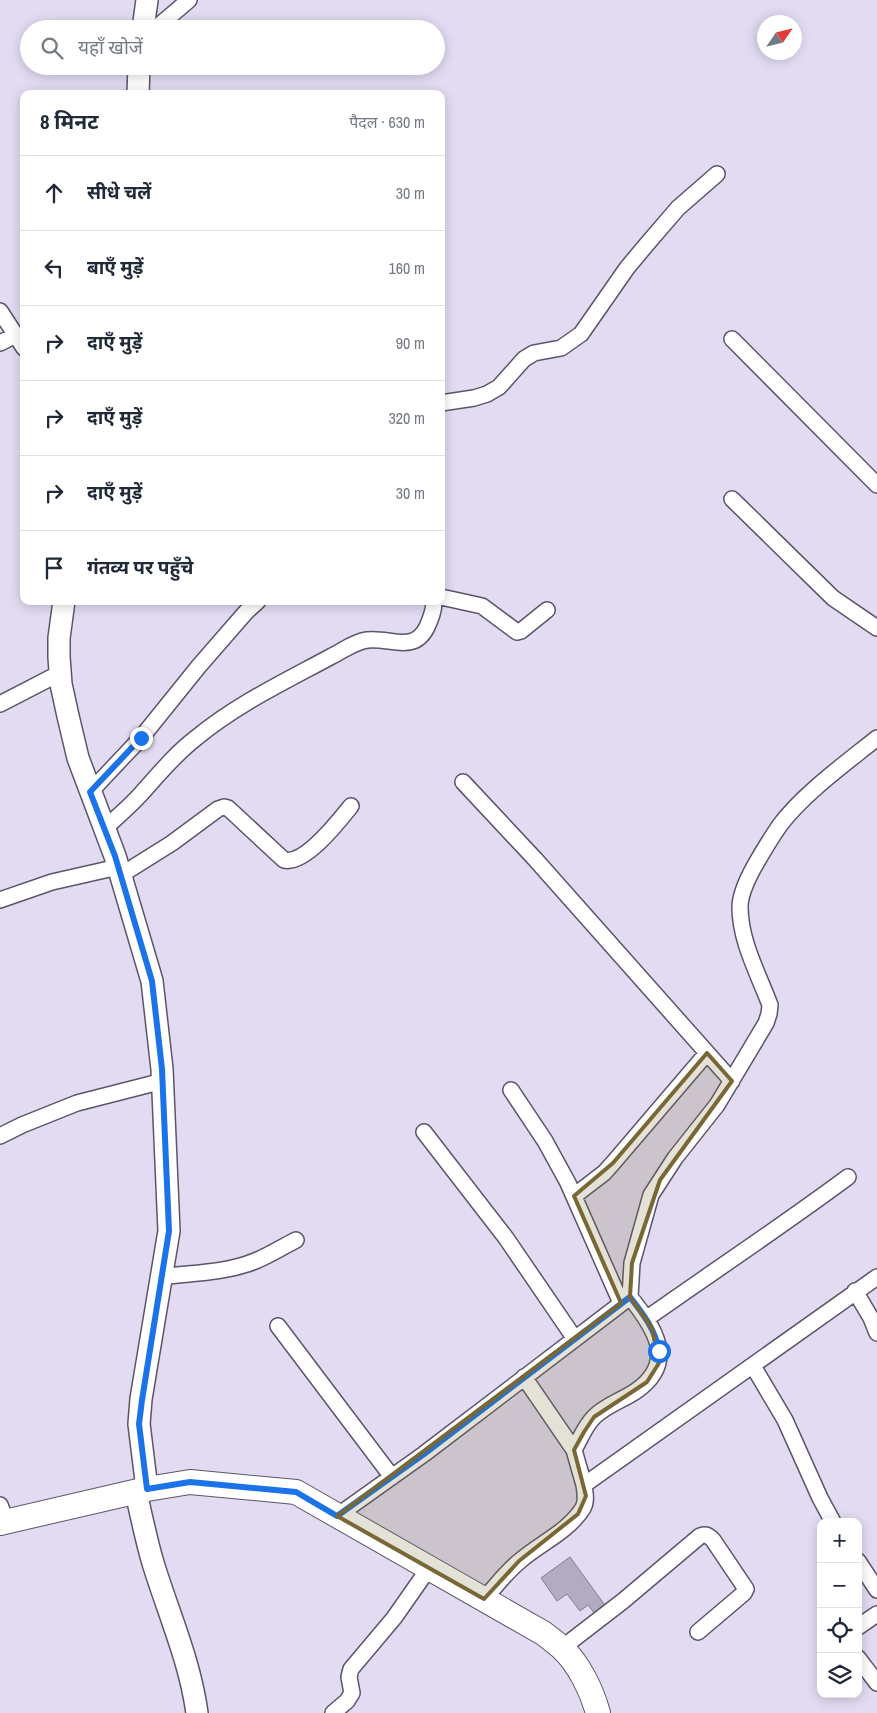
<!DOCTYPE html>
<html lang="hi">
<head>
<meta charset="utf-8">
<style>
  :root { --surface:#fff; --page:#f6f6f7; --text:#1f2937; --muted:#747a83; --line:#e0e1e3 }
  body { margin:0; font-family:"Archivo Narrow","Noto Sans Devanagari",sans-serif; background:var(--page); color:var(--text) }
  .controls { position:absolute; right:15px; bottom:15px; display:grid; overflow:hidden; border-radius:10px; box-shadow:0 2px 12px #0003 }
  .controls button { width:45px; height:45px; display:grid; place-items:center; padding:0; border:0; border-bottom:1px solid var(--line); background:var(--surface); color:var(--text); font:25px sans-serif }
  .compass { position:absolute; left:757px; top:15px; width:45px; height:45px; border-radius:50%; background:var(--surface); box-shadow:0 2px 12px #0003; rotate:55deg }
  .stop { position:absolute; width:15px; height:15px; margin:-11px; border:4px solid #1a73e8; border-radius:50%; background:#fff }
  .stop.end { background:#1a73e8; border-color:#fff; box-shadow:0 1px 5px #0008 }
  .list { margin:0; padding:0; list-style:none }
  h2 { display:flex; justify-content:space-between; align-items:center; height:65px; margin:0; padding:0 20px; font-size:21px }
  h2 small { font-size:16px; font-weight:400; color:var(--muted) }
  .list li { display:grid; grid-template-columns:32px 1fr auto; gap:15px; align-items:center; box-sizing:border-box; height:75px; padding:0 20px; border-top:1px solid var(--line) }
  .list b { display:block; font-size:19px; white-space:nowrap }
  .list em { font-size:16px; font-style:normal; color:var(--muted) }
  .icon { flex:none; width:28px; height:28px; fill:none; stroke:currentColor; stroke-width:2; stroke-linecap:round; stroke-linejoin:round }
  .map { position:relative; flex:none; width:877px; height:1713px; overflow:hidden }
  .search { position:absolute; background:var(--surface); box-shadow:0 2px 12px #0003; left:20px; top:20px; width:425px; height:55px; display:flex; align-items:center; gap:12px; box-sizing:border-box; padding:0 18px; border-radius:28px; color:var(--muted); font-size:19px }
  .panel { position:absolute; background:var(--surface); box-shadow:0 2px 12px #0003; left:20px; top:90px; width:425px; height:515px; border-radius:10px }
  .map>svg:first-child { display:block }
  .building { fill:#b2abc1; stroke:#837d91 }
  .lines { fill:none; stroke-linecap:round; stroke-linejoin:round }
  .street-casing { stroke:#5c5569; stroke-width:18 }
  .secondary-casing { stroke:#5c5569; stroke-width:24 }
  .primary-casing { stroke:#5c5569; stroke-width:26 }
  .street { stroke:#fff; stroke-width:15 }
  .secondary { stroke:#fff; stroke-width:21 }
  .primary { stroke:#fff; stroke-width:24 }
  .route { stroke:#1a73e8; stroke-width:6 }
  .marked { fill:#796735; fill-opacity:0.2; stroke:#796735; stroke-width:4; stroke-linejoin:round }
</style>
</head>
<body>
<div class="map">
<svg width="877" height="1713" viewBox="0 0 877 1713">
  <rect width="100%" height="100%" fill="#e2dbf2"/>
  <path class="building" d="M570,1557L607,1608L596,1615L588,1605L580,1611L567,1594L557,1601L541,1578Z"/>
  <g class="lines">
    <g class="street-casing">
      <path id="street" d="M155,29L189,0
        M0,311L24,348
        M732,339L877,485
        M0,343L16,335
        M441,403L474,398L487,394L499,387L524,359L534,353L561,348L581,334L627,268L647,244L678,208L717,174
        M732,499L833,598L877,628
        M441,597L482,606L517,632L521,631L547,610
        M0,704L60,673
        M463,782L535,859L732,1081
        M90,792L141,738L199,666L246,612L258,601
        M104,829C116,818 129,807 140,795C158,775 175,754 196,738C237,704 286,681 332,656C344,650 354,642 367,640C390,637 414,654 427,627C431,618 434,611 434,601
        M121,875L172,843L218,809L224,807L228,808L284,860C305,865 339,821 351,806
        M0,900L52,882L118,867
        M511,1090L545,1141L568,1183L621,1303
        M424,1132L506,1238L575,1339
        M0,1136L22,1125L77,1103L163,1081
        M574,1196L604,1173L613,1163L707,1053
        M162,1277C190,1273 220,1273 247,1264C264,1259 280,1248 296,1240
        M855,1291L871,1318L877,1333
        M630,1297L632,1263L651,1195L675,1158L717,1105L766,1023L769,1014L770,1005C758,973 740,941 740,907C740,894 748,878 754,867C762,853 771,838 780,825C803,794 846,763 877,738
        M646,1319C714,1271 782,1226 848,1177
        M278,1326L392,1477
        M753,1366L785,1420L820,1498L833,1522
        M524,1377L574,1450L584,1485
        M0,1505L6,1521
        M337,1516L424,1454L630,1297C654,1327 678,1362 636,1391C623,1400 606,1405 594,1417C585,1426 580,1439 574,1450
        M858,1561L877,1590
        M484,1599C496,1586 507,1571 521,1560C541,1543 569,1531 583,1508C587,1501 585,1493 584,1485L877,1277
        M858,1627L877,1614
        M562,1648L623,1601L700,1536C706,1534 708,1535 713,1540L746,1589L744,1593L698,1632
        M858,1658L877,1683
        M333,1713L347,1701L352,1693L349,1677L351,1669L394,1618L429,1568"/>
    </g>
    <g class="secondary-casing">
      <path id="secondary" d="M143,29L147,0
        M138,94L139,66
        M64,601L59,638V657L61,684L68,716L78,758L115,856L152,981L162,1069L169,1231L141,1399L139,1424L147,1489
        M136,1492C141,1515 146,1539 153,1563C168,1612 190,1661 197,1713"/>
    </g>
    <g class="primary-casing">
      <path id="primary" d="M0,1523L147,1489L190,1482L296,1492L543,1633C550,1638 556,1643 562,1648C579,1664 592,1691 598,1713"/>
    </g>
    <use href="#street" class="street"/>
    <use href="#secondary" class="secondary"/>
    <use href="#primary" class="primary"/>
  </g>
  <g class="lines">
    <path class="route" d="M141,738L90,792L115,856L152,981L162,1069L169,1231L142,1400L139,1424L147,1489L190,1482L296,1492L337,1516L424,1454L630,1297C643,1314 655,1329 659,1351"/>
  </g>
  <path class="marked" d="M707,1053L732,1081L660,1180L632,1263L630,1297L652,1328L659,1363L647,1382L594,1417L584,1432L574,1450L586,1496L578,1514L519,1561L484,1599L337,1516L621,1303L574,1196L613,1163Z"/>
</svg>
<div class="controls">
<button>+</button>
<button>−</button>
<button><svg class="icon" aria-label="locate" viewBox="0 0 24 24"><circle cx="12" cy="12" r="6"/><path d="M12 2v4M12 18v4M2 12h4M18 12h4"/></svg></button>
<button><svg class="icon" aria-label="layers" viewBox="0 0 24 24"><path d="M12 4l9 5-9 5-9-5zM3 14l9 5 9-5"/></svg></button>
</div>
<svg class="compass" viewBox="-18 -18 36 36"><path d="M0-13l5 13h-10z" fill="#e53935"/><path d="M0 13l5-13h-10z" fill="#747a83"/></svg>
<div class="stop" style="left:659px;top:1351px"></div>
<div class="stop end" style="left:141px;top:738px"></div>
<div class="search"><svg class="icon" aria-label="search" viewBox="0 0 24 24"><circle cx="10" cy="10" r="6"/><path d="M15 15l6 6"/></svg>यहाँ खोजें</div>
<section class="panel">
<h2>8 मिनट<small>पैदल · 630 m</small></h2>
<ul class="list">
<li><svg class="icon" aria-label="ahead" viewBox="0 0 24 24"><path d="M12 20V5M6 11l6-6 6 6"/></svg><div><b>सीधे चलें</b></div><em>30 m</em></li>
<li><svg class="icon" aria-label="left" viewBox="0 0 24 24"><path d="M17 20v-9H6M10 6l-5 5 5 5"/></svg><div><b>बाएँ मुड़ें</b></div><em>160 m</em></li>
<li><svg class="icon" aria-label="right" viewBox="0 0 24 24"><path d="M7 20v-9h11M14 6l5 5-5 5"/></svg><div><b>दाएँ मुड़ें</b></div><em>90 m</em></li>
<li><svg class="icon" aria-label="right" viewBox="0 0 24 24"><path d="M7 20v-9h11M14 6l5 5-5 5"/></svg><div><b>दाएँ मुड़ें</b></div><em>320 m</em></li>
<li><svg class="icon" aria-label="right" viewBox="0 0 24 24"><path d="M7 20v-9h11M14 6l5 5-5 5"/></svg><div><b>दाएँ मुड़ें</b></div><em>30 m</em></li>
<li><svg class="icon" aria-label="arrive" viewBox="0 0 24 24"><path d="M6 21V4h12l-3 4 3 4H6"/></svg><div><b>गंतव्य पर पहुँचे</b></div></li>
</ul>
</section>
</div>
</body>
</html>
